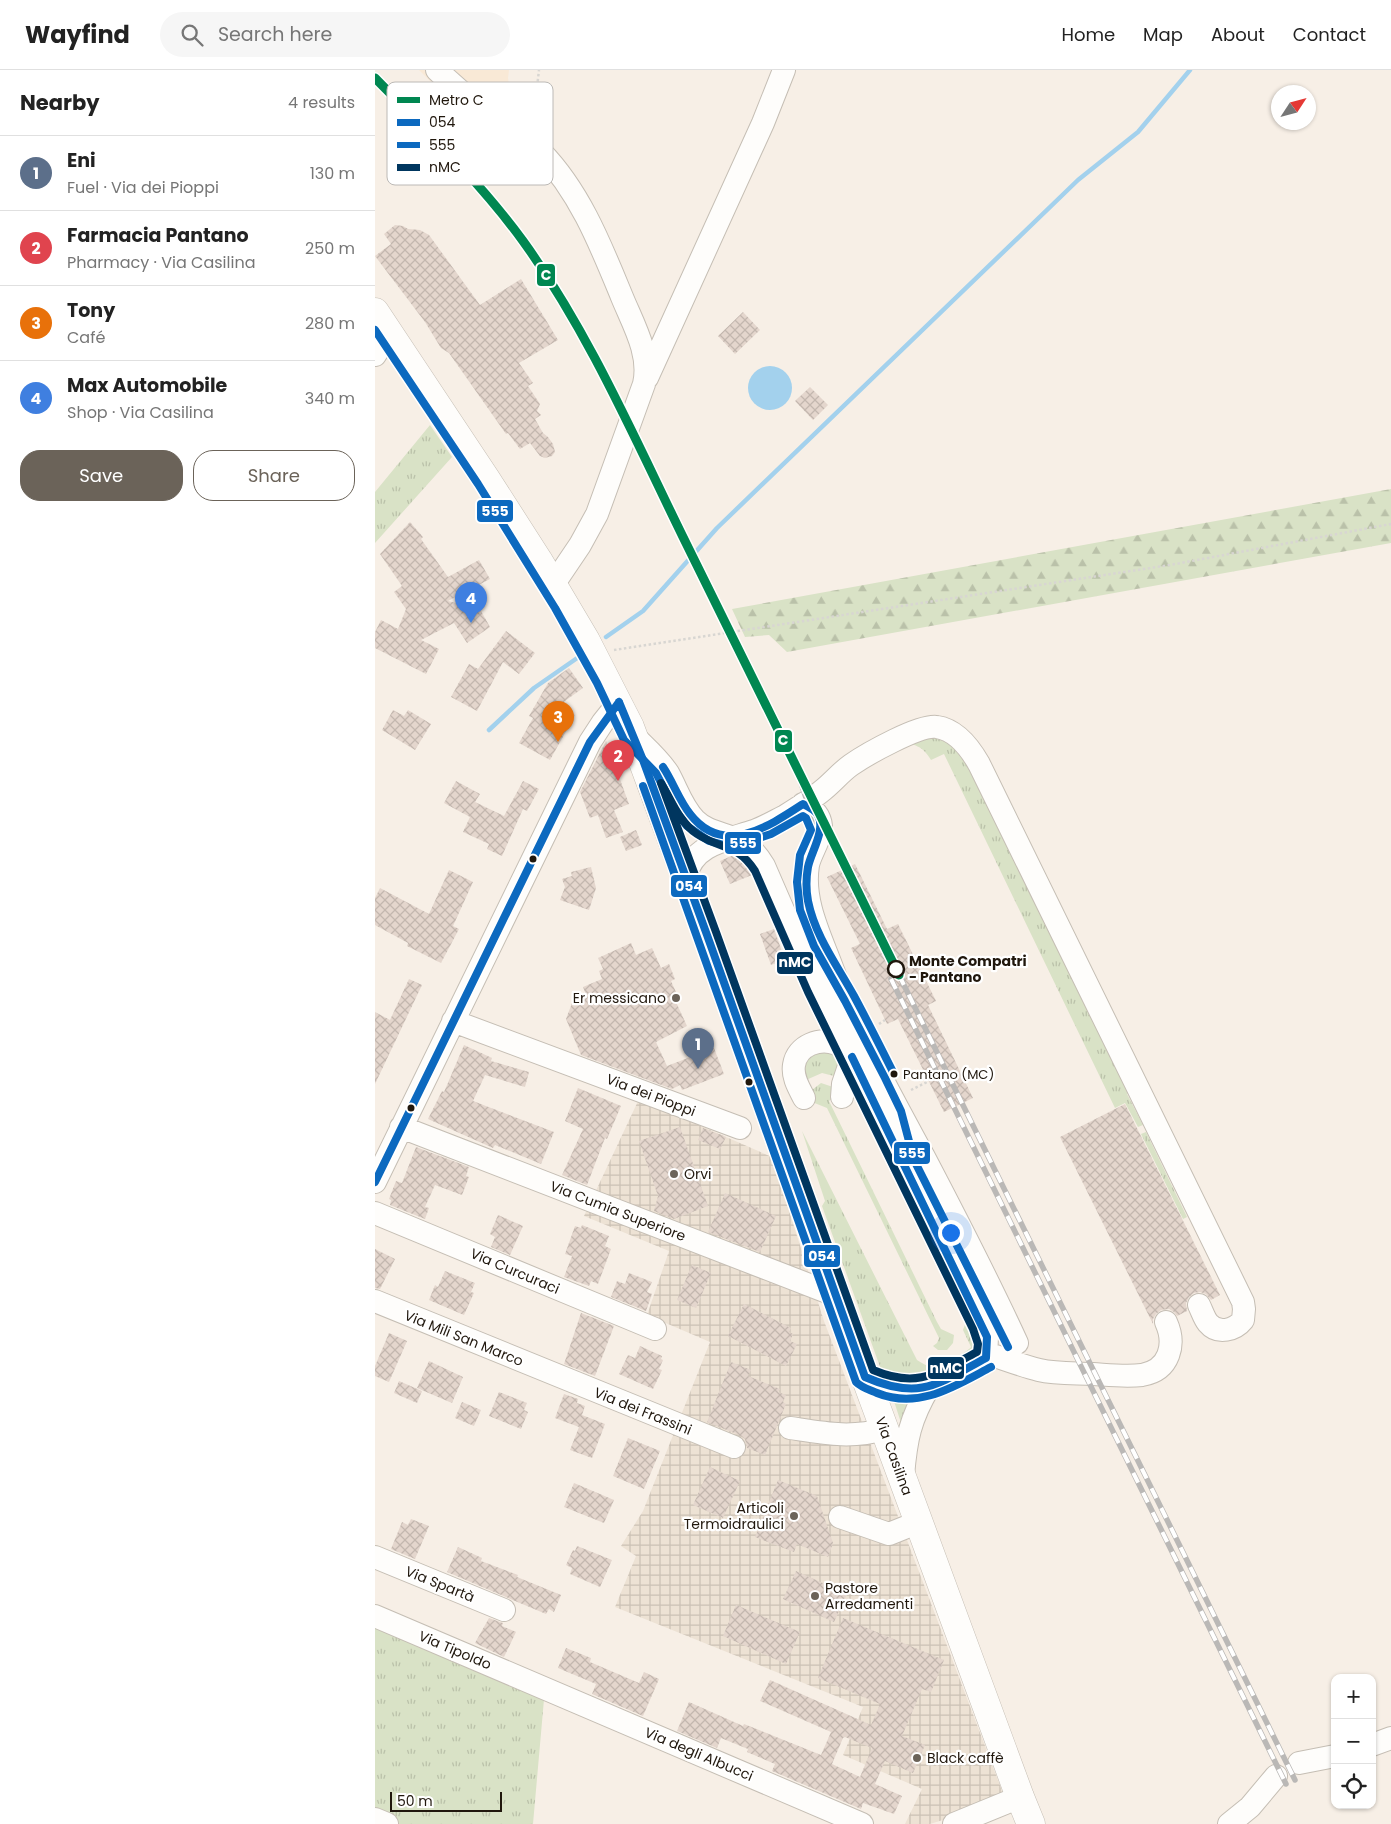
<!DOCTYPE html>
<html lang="en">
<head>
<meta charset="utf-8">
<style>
  :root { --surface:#fff; --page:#f6f6f6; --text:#222; --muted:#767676; --line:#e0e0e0; --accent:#6b6359 }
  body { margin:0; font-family:Poppins,sans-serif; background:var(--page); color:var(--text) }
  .controls { position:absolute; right:15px; bottom:15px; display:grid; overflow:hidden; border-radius:10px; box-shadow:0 1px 4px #0004 }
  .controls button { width:45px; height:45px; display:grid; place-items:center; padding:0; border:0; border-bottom:1px solid var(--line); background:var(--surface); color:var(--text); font:25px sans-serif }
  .compass { position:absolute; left:896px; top:15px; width:45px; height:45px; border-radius:50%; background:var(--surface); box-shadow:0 1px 4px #0004; rotate:54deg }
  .scale { position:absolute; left:15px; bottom:12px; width:112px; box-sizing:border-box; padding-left:5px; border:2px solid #20170d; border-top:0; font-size:14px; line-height:18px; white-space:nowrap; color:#20170d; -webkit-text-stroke:4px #fff; paint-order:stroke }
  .you { position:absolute; left:575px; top:1162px; width:18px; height:18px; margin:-12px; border:4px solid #fff; border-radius:50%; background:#1a73e8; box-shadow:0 0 0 8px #1a73e833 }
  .badge { display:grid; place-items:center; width:32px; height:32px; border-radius:50%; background:var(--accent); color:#fff; font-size:16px; font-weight:700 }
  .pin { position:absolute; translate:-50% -41px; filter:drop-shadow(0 1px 2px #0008) }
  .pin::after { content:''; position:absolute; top:26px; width:18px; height:15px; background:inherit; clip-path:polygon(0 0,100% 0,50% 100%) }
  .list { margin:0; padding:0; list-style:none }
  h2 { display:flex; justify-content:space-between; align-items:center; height:65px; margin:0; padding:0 20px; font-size:21px }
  h2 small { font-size:16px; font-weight:400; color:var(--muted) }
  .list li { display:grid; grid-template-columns:32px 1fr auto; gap:15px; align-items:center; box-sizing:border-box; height:75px; padding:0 20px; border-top:1px solid var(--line) }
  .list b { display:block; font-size:19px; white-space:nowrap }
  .list p { margin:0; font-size:16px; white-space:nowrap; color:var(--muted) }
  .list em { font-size:16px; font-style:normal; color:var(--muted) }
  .actions { display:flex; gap:10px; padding:15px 20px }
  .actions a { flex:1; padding:11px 0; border:1px solid var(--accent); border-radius:20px; text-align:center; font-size:18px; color:var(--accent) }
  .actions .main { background:var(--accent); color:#fff }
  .icon { flex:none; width:28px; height:28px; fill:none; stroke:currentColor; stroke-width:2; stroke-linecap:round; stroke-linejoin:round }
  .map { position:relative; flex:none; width:1016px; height:1754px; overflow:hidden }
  header { display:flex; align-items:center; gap:30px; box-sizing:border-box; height:70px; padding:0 25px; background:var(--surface); border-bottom:1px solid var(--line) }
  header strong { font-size:24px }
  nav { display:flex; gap:28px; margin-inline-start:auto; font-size:18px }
  .search { width:350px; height:45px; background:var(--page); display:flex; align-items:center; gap:12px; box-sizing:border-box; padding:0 18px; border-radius:28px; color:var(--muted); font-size:19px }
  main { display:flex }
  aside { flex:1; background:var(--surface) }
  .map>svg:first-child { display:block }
  .industrial { fill:url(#industrial-grid) }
  .built { fill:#f9e9d6 }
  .grass { fill:url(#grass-tufts) }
  .forest { fill:url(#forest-firs) }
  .water { fill:#a3d1ed }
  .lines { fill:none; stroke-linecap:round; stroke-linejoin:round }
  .stream { stroke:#a3d1ed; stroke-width:4.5 }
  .building { fill:url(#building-cross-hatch); fill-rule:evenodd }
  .minor-casing { stroke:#c5beb4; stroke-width:24 }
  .major-casing { stroke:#c5beb4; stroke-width:29 }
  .path { stroke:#d8d6d2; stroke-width:2.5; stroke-dasharray:2.5 2.5; stroke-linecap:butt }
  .minor { stroke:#fefdfb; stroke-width:22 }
  .major { stroke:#fefdfb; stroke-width:28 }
  .rail-casing { stroke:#bab8b6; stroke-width:5.5 }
  .rail { stroke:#fff; stroke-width:4; stroke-dasharray:11; stroke-linecap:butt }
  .bus-1-casing { stroke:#fff; stroke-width:11 }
  .bus-2-casing { stroke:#fff; stroke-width:11 }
  .bus-3-casing { stroke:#fff; stroke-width:11 }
  .bus-1 { stroke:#0c69bf; stroke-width:8 }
  .bus-2 { stroke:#0c69bf; stroke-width:8 }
  .bus-3 { stroke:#00365f; stroke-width:8 }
  .metro-1-casing { stroke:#fff; stroke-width:12 }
  .metro-1 { stroke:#008751; stroke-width:9 }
  .bus-dot { fill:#20170d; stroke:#fff; stroke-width:2 }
  .stop-dot { fill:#fff; stroke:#20170d; stroke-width:2.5 }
  .poi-dot { fill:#6b6359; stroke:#fff; stroke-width:2 }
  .labels { text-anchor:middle; stroke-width:4.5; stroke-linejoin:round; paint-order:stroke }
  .bus-label { font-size:13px; fill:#20170d; stroke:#fff; text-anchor:start }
  .stop-label { font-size:14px; font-weight:bold; fill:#20170d; stroke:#fff; text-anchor:start }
  .poi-label { font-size:14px; fill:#20170d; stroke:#fff; text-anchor:start }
  .street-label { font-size:14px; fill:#20170d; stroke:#fff }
  .key { fill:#fff; stroke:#bcb9b6; stroke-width:1 }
  .key-label { font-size:14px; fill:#20170d }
  .line-badge { stroke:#fff; stroke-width:2 }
  .badge-label { font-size:14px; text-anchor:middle; font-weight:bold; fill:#fff }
</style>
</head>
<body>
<header>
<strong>Wayfind</strong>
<div class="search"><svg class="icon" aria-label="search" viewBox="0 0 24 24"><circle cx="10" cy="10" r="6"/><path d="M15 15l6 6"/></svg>Search here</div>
<nav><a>Home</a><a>Map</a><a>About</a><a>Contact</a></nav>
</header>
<main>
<aside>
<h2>Nearby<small>4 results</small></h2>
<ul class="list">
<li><span class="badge" style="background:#5c6f8a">1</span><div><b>Eni</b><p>Fuel · Via dei Pioppi</p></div><em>130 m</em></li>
<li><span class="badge" style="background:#e0444e">2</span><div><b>Farmacia Pantano</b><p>Pharmacy · Via Casilina</p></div><em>250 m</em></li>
<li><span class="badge" style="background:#e8710a">3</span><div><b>Tony</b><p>Café</p></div><em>280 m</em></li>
<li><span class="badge" style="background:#3f7fe0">4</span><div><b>Max Automobile</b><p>Shop · Via Casilina</p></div><em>340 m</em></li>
</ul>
<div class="actions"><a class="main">Save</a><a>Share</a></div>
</aside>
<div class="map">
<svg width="1016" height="1754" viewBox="0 0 1016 1754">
  <defs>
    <pattern id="industrial-grid" width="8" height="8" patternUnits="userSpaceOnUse" patternTransform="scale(1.25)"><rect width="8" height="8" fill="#ede2d4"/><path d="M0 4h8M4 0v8" fill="none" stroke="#cbc1b5"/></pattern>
    <pattern id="grass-tufts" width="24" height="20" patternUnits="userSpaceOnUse" patternTransform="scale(1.25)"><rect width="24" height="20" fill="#d9e2c6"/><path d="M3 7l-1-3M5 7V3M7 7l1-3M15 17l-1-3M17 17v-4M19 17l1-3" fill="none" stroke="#bac1a9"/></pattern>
    <pattern id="forest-firs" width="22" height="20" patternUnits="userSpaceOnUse" patternTransform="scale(1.25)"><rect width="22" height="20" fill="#d9e2c6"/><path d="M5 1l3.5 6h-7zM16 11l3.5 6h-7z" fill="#bac1a9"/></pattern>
    <pattern id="building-cross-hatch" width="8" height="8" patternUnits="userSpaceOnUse" patternTransform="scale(1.25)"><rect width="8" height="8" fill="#e4d6cd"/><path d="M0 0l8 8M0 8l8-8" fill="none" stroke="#c3b7af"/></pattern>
  </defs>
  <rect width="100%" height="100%" fill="#f7efe6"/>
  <path class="industrial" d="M264,1029L397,1087L449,1251L629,1726L584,1745L555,1754H530L547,1719L468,1685L488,1637L240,1537L261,1486L246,1476L268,1441L335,1272L272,1245L294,1181L209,1146Z"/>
  <path class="built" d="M44,0H134L133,8L140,56L122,59L103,50L54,10Z"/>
  <path class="grass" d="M55,355L77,387L0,473V422Z
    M577,664L760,1019L752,1024L768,1055L763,1057L750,1033L740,1038L569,684L556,690C547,675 540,675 524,671Z
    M467,982L459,1006L447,1003L431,1010L425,1000L432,983Z
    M480,1009L595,1241C599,1250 605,1261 603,1271C600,1288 553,1305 538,1312C520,1316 511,1311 504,1294L447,1136L450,1131L427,1061L542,1290C547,1293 551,1296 557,1297C566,1297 590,1284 596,1277L588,1260L593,1246L487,1030L482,1027L476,1030C473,1023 473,1017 476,1010Z
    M446,1013L458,1017L462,1024L454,1031L562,1252L566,1259L579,1265L578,1273L572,1280H563L558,1276L562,1273L564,1268L452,1038L437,1032V1020Z
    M525,1056L607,1225L611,1240L520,1058Z
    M771,1062L812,1147L808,1149L766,1064Z
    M548,1323L527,1356L518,1328Z
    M0,1546L170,1618L158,1754H11L0,1750Z"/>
  <path class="forest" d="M1016,419V473L412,582L394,565L370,567L357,539Z"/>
  <path class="water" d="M373 318a22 22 0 1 1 44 0a22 22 0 1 1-44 0Z"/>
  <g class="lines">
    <path class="stream" d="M231,567L268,541L342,458L703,110L763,62L815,0
      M114,660L159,618L208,584"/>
  </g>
  <path class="building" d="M20,155L28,156L33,159L45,160L54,165L105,235L146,209L183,270L144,293L158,313L153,316L165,334L162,341L166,345L160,349L168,363L173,367L178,374L180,382L177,386L170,388L165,386L155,373L145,379L133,363L131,364L74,283L66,278L50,252L0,186L16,174L9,164Z
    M368,242L385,260L360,284L343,266Z
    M435,317L453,335L438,350L420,331Z
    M35,452L48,467L46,469L73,507L104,490L115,509L73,531L105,539L115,557L92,573L79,553L46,570L64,579L51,604L0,578V562L6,550L23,559L31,539L19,522L27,516L5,484Z
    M131,561L160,583L144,604L128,592L102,641L76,627L94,594L103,599Z
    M194,598L208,618L183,636L200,645L175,690L144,673L158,648L154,646L173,613Z
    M18,640L29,646L33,640L56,654L40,680L7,660Z
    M231,671L254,734L239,740L248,762L231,768L223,745L215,748L205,722Z
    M81,711L105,724L100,732L129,746L148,711L164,719L152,741L148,739L127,786L112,779L114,774L88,762L95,747L69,733Z
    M261,760L267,775L251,781L245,767Z
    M361,784L371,793L377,805L355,814L345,791Z
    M480,794L512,859L523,854L561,931L553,935L598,1028L569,1042L523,949L512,954L476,878L485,874L452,807Z
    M216,797L221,818L214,840L185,830L190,817L187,809L197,806L196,802Z
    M74,800L98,812L78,856L84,859L66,893L32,876L33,873L0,855V828L5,818L54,844Z
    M399,859L410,890L396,895L385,864Z
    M256,873L261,885L277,878L286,898L294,894L300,909L296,911L305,931L301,932L312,956L281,972L292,996L339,978L349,1004L307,1020L305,1015L297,1019L206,985L191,949L197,933L212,927L208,917L227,909L224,901L228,899L223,888Z
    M34,909L47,915L0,1014V942L15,950Z
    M89,975L117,988L116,991L154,1002L150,1017L110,1005L98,1031L179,1062L166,1094L120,1075L118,1078L53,1049L67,1021L69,1022Z
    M203,1018L246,1036L232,1069L230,1068L212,1115L187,1105L208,1059L190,1051Z
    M750,1034L845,1225L836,1230L831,1224L825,1222L819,1223L814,1227L811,1233L812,1241L802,1246L799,1242L794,1239L786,1240L781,1244L778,1249V1254L685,1067Z
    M305,1057L333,1136L299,1149L279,1141L283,1126L264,1071Z
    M328,1058L351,1067L345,1079L323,1070Z
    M41,1077L94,1097L91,1106L94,1107L87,1125L60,1115L50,1137L54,1138L50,1149L15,1135L16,1130L14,1129L21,1111L27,1113Z
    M350,1123L401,1146L385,1182L333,1162Z
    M123,1145L148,1156L135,1185L116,1177L120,1167L115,1164Z
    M207,1155L234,1166L230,1176L236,1179L223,1214L216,1211L214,1216L189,1207L197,1186L190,1184L200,1156L206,1158Z
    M0,1179L20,1189L5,1219L0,1218Z
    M317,1195L336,1203L321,1238L302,1230Z
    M70,1201L100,1213L96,1222L99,1223L89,1245L54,1230L60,1215L63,1217Z
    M254,1203L277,1212L272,1222L277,1224L271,1241L236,1227L242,1211L250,1214Z
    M369,1234L416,1258L414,1262L418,1264L415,1271L422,1274L411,1296L353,1266Z
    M206,1243L239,1256L220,1306L189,1294Z
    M14,1263L32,1271L14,1312L0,1306V1296Z
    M265,1276L287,1286L286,1289L288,1290L284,1299L287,1300L278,1319L244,1304L253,1285L260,1288Z
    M54,1291L88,1307L77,1333L42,1318Z
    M356,1292L376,1300L373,1306L405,1319L403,1322L411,1325L408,1332L411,1334L390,1385L372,1378L370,1369L364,1365L332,1352Z
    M24,1311L47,1321L42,1333L19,1323Z
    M124,1322L152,1333L149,1340L153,1342L146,1359L114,1346Z
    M189,1324L203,1329L202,1333L210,1336L207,1345L230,1354L217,1388L195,1380L204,1357L180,1348Z
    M87,1332L106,1340L99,1356L80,1348Z
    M253,1368L285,1381L269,1419L238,1406Z
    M335,1397L365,1411L348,1448L318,1435Z
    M403,1410L442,1426L458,1473L453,1487L422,1474L419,1482L380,1467Z
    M199,1413L239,1430L229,1453L189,1437Z
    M36,1449L54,1456L40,1489L16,1479L27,1452L33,1455Z
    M202,1476L237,1490L225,1517L195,1504L197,1498L191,1495L198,1480L200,1481Z
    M83,1477L107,1488L106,1491L143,1505L142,1507L186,1525L179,1542L174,1539L171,1544L72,1502Z
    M421,1501L472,1524L459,1552L408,1529Z
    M361,1535L425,1562L411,1594L348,1566Z
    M114,1548L128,1553L127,1556L141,1562L129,1587L100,1573Z
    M468,1548L569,1590L556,1622L547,1619L527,1666L550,1675L538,1703L510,1691L500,1714L527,1726L519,1744L488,1733L486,1739L397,1701L400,1694L372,1682L373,1679L346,1668L342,1678L302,1661L314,1632L368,1656L369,1654L446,1685L456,1662L385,1631L395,1610L496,1655L505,1634L443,1608ZM470,1667L497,1678L485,1707L457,1694L468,1668Z
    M191,1578L216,1588L215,1592L264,1613L269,1602L284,1609L268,1646L217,1624L221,1614L183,1598Z"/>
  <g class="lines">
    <g class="minor-casing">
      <path id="minor" d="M62,0C79,16 97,32 117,46C134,57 152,67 166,82C205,122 226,176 247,227C258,254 276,284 269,314L222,444L205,475L178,515
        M0,285L14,263
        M272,308L388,53L409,0
        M259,666C271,678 284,689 293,703C302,719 307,737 320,750C333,763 350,763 365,771C376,776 383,786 389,796L442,918L612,1267L611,1288C565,1312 543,1334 490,1307
        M428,734C437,738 445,745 446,756C447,767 435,784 433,795C427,832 446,867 458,900C482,966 516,1026 549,1087C581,1148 613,1210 642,1273
        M311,806C318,774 352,770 379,761C390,757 400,751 410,746C423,738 436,730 448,720C458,712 466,702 476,695C492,684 545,654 562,657C582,660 595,678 604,694L868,1232L869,1239L868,1250C860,1260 843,1265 833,1253C829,1248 827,1241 824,1235
        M78,951L365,1058
        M429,1028C424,1018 417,1007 419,995C422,975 445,967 462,974C468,977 472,982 477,987L468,1014L467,1027
        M26,1057L460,1225
        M0,1112L215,672L228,652L244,632
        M0,1143L280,1259
        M0,1231L359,1377
        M617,1285C632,1290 648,1296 664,1300C681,1304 700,1303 718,1304C734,1305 751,1307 767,1305C795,1300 801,1274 791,1252
        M415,1358C448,1363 476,1369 509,1359
        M528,1406C531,1369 535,1349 554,1317
        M465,1447L514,1464L544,1452
        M0,1487L129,1540
        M0,1546L487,1754
        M997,1675L1016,1668
        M924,1693L960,1686
        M0,1749L12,1754
        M579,1754L645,1727
        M854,1754L875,1737L901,1706"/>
    </g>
    <g class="major-casing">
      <path id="major" d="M0,242L111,409L163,490L211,571L255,657L332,865L460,1225L645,1727L656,1754"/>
    </g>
    <path class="path" d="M158,51L164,0
      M239,580L795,495L1016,454
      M504,954L510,950
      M536,1020L554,1011"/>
    <use href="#minor" class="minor"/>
    <use href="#major" class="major"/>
    <g class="rail-casing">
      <path id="rail" d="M419,692L441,758
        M524,905L920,1710
        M516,909L911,1714"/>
    </g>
    <use href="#rail" class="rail"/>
    <g class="bus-1-casing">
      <path id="bus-1" d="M244,632L268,690L332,865L490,1307C545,1331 563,1314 611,1288L612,1267L477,987
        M288,697C298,712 304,730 315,744C348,787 393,757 428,734C434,737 440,740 443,745C451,760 436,782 433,797C431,808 431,820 433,831C440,866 462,895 479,926C493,952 506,978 519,1004
        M0,1112L215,672L244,632"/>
    </g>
    <g class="bus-2-casing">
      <path id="bus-2" d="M0,260L103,414L180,538L222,613L249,670L281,703L300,740L312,756L334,771L357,777L396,764L428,746L431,748L436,760L425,785L422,812L425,840L439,876L470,931L510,1008L526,1041L539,1090L633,1277
        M268,716L481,1312C487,1318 495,1320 502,1323C544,1340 580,1316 616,1297"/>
    </g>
    <g class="bus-3-casing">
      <path id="bus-3" d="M286,713C297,731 304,752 322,764C346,780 362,773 380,801L433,922L598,1259L603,1274L602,1282C562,1303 543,1319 498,1300L341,862Z"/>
    </g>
    <use href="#bus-1" class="bus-1"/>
    <use href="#bus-2" class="bus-2"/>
    <use href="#bus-3" class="bus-3"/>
    <g class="metro-1-casing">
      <path id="metro-1" d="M0,8C51,60 105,112 148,171C213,261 259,367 308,467C380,613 452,759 524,905"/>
    </g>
    <use href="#metro-1" class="metro-1"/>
  </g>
  <g class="bus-dot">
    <circle cx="158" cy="789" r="4.5"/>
    <circle cx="519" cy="1004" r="4.5"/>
    <circle cx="374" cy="1012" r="4.5"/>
    <circle cx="36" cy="1038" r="4.5"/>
  </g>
  <circle class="stop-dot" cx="521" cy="899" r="8"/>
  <g class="poi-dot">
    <circle cx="301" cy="928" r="5"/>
    <circle cx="299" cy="1104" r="5"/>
    <circle cx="419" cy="1446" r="5"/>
    <circle cx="440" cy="1526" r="5"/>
    <circle cx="542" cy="1688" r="5"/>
  </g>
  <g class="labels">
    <g class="bus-label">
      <text x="528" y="1009">Pantano (MC)</text>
    </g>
    <g class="stop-label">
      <text x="534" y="896">Monte Compatri<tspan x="534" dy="16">- Pantano</tspan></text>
    </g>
    <g class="poi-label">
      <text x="291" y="933" text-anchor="end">Er messicano</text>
      <text x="309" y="1109">Orvi</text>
      <text x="409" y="1443" text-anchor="end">Articoli<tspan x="409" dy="16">Termoidraulici</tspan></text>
      <text x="450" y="1523">Pastore<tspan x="450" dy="16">Arredamenti</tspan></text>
      <text x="552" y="1693">Black caffè</text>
    </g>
    <g class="street-label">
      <text transform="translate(276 1025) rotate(21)" y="5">Via dei Pioppi</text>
      <text transform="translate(243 1141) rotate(21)" y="5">Via Cumia Superiore</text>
      <text transform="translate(140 1201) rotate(23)" y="5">Via Curcuraci</text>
      <text transform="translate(89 1268) rotate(22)" y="5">Via Mili San Marco</text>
      <text transform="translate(268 1341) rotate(22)" y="5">Via dei Frassini</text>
      <text transform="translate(519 1386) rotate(70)" y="5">Via Casilina</text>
      <text transform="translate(65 1514) rotate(22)" y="5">Via Spartà</text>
      <text transform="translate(80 1580) rotate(23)" y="5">Via Tipoldo</text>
      <text transform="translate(324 1684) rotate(23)" y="5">Via degli Albucci</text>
    </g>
  </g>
  <rect x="12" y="12" width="166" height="103" rx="8" class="key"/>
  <rect x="22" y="27" width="23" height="6" fill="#008751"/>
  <rect x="22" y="49" width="23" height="7" fill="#0c69bf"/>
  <rect x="22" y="72" width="23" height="6" fill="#0c69bf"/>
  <rect x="22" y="94" width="23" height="7" fill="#00365f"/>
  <g class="key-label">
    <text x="54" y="35">Metro C</text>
    <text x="54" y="57">054</text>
    <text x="54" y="80">555</text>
    <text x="54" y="102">nMC</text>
  </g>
  <g class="line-badge">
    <rect x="161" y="193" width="20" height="24" rx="5" fill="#008751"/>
    <rect x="101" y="429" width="38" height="24" rx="5" fill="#0c69bf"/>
    <rect x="399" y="659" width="19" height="24" rx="5" fill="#008751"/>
    <rect x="349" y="761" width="38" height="24" rx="5" fill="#0c69bf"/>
    <rect x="295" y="804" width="38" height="24" rx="5" fill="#0c69bf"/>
    <rect x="401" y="881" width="38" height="24" rx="5" fill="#00365f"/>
    <rect x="518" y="1071" width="38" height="24" rx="5" fill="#0c69bf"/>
    <rect x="428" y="1174" width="38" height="24" rx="5" fill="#0c69bf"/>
    <rect x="552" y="1286" width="38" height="24" rx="5" fill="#00365f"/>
  </g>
  <g class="badge-label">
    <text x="171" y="210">C</text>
    <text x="120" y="446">555</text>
    <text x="408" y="675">C</text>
    <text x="368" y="778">555</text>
    <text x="314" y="821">054</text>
    <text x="420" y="897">nMC</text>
    <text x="537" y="1088">555</text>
    <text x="447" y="1191">054</text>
    <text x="571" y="1303">nMC</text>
  </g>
</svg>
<div class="controls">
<button>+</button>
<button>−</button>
<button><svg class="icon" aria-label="locate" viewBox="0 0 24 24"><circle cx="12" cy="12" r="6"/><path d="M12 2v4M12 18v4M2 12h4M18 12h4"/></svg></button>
</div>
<svg class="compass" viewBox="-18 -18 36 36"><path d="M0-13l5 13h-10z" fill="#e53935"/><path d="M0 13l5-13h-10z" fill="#767676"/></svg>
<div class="scale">50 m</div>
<div class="you"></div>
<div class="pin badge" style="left:323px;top:999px;background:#5c6f8a">1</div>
<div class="pin badge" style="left:243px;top:711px;background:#e0444e">2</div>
<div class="pin badge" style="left:183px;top:672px;background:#e8710a">3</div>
<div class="pin badge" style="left:96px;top:553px;background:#3f7fe0">4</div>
</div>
</main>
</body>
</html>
